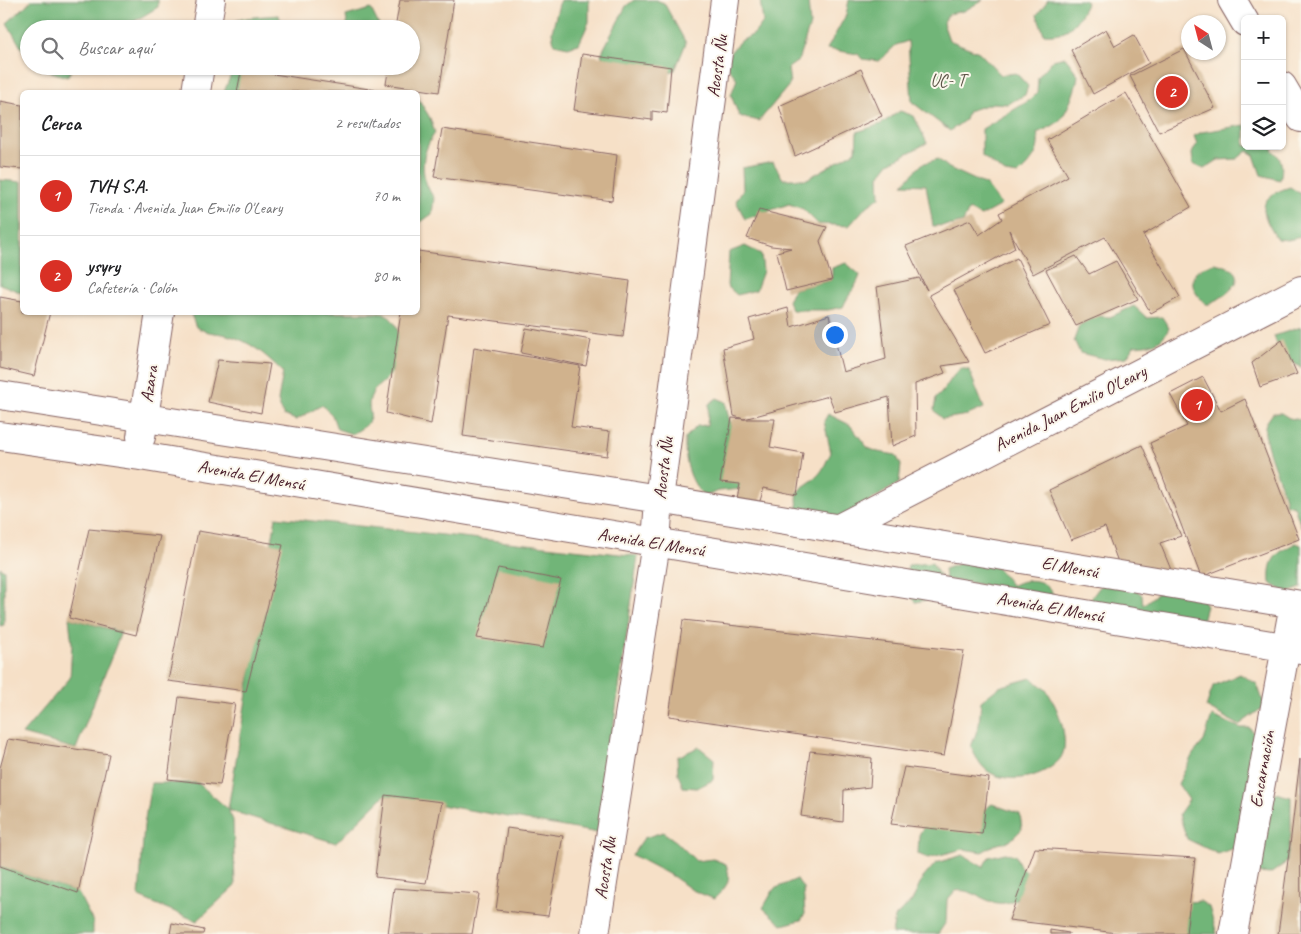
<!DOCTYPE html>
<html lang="es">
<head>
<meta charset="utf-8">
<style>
  :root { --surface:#fff; --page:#f2f2f2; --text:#202124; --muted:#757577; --line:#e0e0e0; --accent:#d93025 }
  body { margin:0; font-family:Caveat,sans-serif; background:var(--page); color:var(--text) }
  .controls { position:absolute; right:15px; top:15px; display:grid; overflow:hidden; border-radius:8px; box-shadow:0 1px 4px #0004 }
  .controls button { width:45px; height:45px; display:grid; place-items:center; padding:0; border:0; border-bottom:1px solid var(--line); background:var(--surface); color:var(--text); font:25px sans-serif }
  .compass { position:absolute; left:1181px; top:15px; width:45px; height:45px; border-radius:50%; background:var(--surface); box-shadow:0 1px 4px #0004; rotate:324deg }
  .you { position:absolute; left:834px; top:334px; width:18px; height:18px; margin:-12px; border:4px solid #fff; border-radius:50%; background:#1a73e8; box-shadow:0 0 0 8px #1a73e833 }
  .badge { display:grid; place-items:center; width:32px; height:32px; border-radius:50%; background:var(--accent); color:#fff; font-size:16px; font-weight:700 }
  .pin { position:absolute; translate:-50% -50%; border:2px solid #fff; box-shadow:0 1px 5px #0006 }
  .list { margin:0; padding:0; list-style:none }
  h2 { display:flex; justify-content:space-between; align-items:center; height:65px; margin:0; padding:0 20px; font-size:21px }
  h2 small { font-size:16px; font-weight:400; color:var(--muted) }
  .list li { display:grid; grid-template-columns:32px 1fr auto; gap:15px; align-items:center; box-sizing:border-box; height:80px; padding:0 20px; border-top:1px solid var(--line) }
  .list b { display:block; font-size:19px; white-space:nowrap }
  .list p { margin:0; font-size:16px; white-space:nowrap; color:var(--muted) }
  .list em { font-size:16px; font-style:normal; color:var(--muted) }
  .icon { flex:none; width:28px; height:28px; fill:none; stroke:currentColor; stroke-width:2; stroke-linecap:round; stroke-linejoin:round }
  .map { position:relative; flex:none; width:1301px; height:934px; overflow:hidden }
  .search { position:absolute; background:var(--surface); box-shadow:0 1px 4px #0004; left:20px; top:20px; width:400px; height:55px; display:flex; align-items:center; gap:12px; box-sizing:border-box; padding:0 18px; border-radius:28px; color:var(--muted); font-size:19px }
  .panel { position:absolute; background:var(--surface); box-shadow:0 1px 4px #0004; left:20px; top:90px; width:400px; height:225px; border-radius:8px }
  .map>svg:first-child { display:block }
  .forest { fill:#71b578; stroke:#5e6a52 }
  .building { fill:#d0b28d }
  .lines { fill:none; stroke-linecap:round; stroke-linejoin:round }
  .minor-casing { stroke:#866362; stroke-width:30 }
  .minor { stroke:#fff; stroke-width:28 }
  .labels { text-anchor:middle; stroke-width:4; stroke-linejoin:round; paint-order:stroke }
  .street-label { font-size:18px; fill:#4a1f2b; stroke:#fbf7ec }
  .park-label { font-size:18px; fill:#5e5548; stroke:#fbf7ec }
</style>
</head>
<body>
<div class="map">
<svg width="1301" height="934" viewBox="0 0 1301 934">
  <rect width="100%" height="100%" fill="#fbf7ec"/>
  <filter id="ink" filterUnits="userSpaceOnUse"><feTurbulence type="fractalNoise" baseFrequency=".02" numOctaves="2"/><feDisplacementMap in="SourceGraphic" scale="10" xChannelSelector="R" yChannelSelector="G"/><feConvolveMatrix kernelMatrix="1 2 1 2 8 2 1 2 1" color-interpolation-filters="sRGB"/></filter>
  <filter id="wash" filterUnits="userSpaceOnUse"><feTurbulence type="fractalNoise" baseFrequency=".0096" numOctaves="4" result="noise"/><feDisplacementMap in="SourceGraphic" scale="20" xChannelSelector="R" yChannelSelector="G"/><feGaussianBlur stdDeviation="1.12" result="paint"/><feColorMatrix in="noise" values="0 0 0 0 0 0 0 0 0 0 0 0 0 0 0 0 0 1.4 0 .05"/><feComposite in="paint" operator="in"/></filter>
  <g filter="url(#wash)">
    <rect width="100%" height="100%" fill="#f6e0c7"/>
    <path class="forest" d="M32,0H158V7L130,24L97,29H29V55L22,49L7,23Z
      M560,0H589V22L579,44L568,47L554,44L552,32Z
      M634,0H656L664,3L686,43L675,70L647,83L615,86L601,54L626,6Z
      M760,0H808L810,25L798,61L788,68L790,84L759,121L739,116L731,95L737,79L723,61L739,42L754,34L763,22Z
      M849,0H983L964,11L949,14L943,23L949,40L979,52L1001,75L1016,73L1028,86L1025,95L1007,104L993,103L968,111L965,120L950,131L912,102L908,41L896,45L879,61L862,59L858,54L827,49L846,15Z
      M1048,0H1083L1087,2C1077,23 1069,36 1044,34L1037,15Z
      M371,9L381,29H348L346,16Z
      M278,15L287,29H221C236,16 258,17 278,15Z
      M1065,57L1078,75C1077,87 1067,114 1058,122C1052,127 1043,130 1037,133C1042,152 1030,163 1018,175L1005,173L982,156V129L1030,100L1037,93L1038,77L1053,60Z
      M41,66H74L67,77L45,70Z
      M230,66H245L237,92H224L232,72Z
      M418,98L430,118L435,133C420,154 419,176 434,198L432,214L418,224Z
      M900,111L914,116L927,143L889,163L879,176L880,197L865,208L849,226L818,224L803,209L789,204L745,219L736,201L743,189L742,168L773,162L783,179H807L856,151L857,132L881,124Z
      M1245,125V146H1274L1272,150C1283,158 1283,168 1280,180L1261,175L1254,155L1247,151L1237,159L1218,160L1204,169L1193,164L1192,153L1197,144L1194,136L1202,132Z
      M938,159L949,168L986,185L1001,205L981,216L969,210L963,222L953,225L933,226L926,185L903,184L922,164Z
      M0,180L22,182V293L0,284Z
      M1290,187L1301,194V237L1288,240L1277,239C1261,213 1254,198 1290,187Z
      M745,246L761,254L763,271L756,290L737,295L727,286L729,252Z
      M846,263L860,275C857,286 848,295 843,307L828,310H792L788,301L794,289L832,280V268Z
      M1214,263C1257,271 1232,293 1208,305C1197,298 1186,282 1198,270C1202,267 1209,265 1214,263Z
      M1134,306L1147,318L1162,317L1169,328C1162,344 1149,345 1134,346L1127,357L1105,359L1080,353L1074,340L1079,326L1094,316L1110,317Z
      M190,312L384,313C406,326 403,359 388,377C382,384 376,386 372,394C362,413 384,417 352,434L337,429L332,415L322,405L296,420L283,415L278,401L283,372C266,355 250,341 227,335C214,332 209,334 196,327Z
      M1301,327V368L1280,353L1274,336Z
      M961,368L969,370L984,408L968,415L942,419L934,410L936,398C947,389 950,377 961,368Z
      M717,398L726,402C726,412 730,419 732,429C737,448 736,469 741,489L719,491L704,496C689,481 684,459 685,438L697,426L707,425L709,404Z
      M1273,413H1281L1289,418L1301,420V527L1294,506L1286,504C1284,485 1259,439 1266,423C1268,420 1271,416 1273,413Z
      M828,414L850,425L868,448L878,452L896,455L901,465L899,483L842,518L799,514C793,483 802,492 819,474C824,469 827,459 831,453L824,421Z
      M276,517L638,556L598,833L385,795L336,843L228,810L233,820L235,886L197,921L139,897L144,825L151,783H198L228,809Z
      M1296,543L1301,545V588L1287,593L1270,583C1268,559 1276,553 1296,543Z
      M979,557C993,560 1003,575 1012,586L1010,587C1026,577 1045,577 1054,596L945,579L944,569Z
      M932,563L942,580L936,598L916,602L904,590L908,565Z
      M0,567L4,570V625L0,626Z
      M1194,581L1206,606L1201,624L1089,601L1102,584L1129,583L1142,595L1143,605L1160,591Z
      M69,618L121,632L76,749L22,734L70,678L72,644Z
      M1240,674L1257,684L1265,706L1239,725L1206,707L1213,686Z
      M1031,678C1036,682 1042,686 1046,690C1057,704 1072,743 1060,759C1045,777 1010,785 989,772C981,767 975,756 971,747L979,725L981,701L999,687Z
      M1212,716L1241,728H1250L1265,749L1251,805L1275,793L1291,797V833L1287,862L1270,874L1249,872L1235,848L1218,854L1187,839L1179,814L1189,800L1178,784L1193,754L1204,741Z
      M699,747L714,759L713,780L697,788L683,787L678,774L677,757Z
      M992,804L1020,814L1022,829L1010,841L994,845L982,852L963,849L928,858L918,854L919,835L926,822L975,816Z
      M663,832L677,842L696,861L713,859L726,864C732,882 727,886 714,899L692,890L674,877L632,855L644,838Z
      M1005,853L1015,855L1021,868L1034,877C1028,889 1025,894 1014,900C990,912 977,887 955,891L947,900L946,922L938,934H892L895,917L912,901L923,878L936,863L963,855L983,867L989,857Z
      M0,866L78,893L93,922V934H0Z
      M797,879L803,888L805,914L801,920L782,925L763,908L774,889Z
      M1200,901L1209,907L1217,934H1164L1178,903Z"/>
    <g id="blocks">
      <path class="building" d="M400,0H454L439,92L386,84L389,66H411V29H395Z
        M1106,29L1115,46L1134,35L1149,63L1093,94L1071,50Z
        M1184,49L1215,108L1159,132L1130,76Z
        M582,54L671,67L667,113L652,111V120L574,110Z
        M242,67L261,72L382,91V92H237Z
        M861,69L882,116L795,156L779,106Z
        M1126,93L1191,207L1143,235L1180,297L1151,313L1105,237L1033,274L1009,230L1015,248L929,295L969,362L942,366L945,373L915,384L916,436L892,446L889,397L835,412L829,396L744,419H775L770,447L803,453L797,495L764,488L758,507L736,503L740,484L720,482L732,418L744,419L734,416L723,348L754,339L749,319L788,308L791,327L829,315L843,372L886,359L877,287L919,278L927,290L906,246L970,220L979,235L1002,219L999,213L1068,176L1047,140Z
        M0,101L22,105V169L0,167Z
        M442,129L617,155L612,201L434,177Z
        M759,210L827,227L820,241L832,280L786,291L777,252L791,248L771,246L747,238Z
        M418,251L630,281L623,337L448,315L431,424L386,413L401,312H418Z
        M1076,256L1089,274L1116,261L1138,299L1076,326L1046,270Z
        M1017,258L1050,325L985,353L954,290Z
        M0,297L22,301V312H50L34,376L0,368Z
        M526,328L591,340L586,366L521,353Z
        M1282,340L1297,374L1260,387L1252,363Z
        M474,347L580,366L571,427L610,432L607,456L463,436Z
        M218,360L270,364L261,413L208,402Z
        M1203,377L1221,411L1245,399L1299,539L1201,577L1150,443L1187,426L1170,394Z
        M1142,445L1181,536L1160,543L1172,572L1121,570L1105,527L1071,540L1049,490Z
        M89,529L160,536L136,635L69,618Z
        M198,531L283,545L246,691L168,681Z
        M498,568L561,580L543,648L477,638Z
        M683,620L964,651L944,756L669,716Z
        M179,697L235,704L220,785L168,779Z
        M8,739L109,754L78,893L0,866V768Z
        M810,751L872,758L870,787L844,790L843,822L801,816Z
        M1300,759L1301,934H1278L1290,845Z
        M904,767L989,778L982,834L891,824Z
        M385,795L442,802L426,883L375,877Z
        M507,828L563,836L548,916L496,910Z
        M1035,848L1195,858L1186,934H1125L1009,920Z
        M394,888L479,894L472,934H388Z
        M172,923L204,930L203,934H170Z
        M1050,930L1069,933V934H1050Z"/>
    </g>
  </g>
  <g filter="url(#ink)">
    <use href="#blocks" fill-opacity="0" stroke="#866362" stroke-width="1"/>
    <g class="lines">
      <g class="minor-casing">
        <path id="minor" d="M1232,0L1245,22
          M206,29L211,0
          M1282,86L1301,118
          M196,92L200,66
          M0,395L659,499L1301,605
          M0,436L140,456L1301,650
          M141,437L160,312
          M839,528L1301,290
          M595,934L656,543L659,499L725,0
          M1233,934L1294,604"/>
      </g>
      <use href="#minor" class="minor"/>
    </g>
  </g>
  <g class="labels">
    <g class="street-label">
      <text transform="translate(717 66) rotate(-82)" y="6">Acosta Ñu</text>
      <text transform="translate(149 384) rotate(-81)" y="6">Azara</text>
      <text transform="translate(1070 408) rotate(-27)" y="6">Avenida Juan Emilio O'Leary</text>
      <text transform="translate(663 468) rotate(-83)" y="6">Acosta Ñu</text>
      <text transform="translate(251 475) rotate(10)" y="6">Avenida El Mensú</text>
      <text transform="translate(651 542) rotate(9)" y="6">Avenida El Mensú</text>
      <text transform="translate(1070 567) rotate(10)" y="6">El Mensú</text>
      <text transform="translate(1050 607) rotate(10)" y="6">Avenida El Mensú</text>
      <text transform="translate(1262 769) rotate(-80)" y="6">Encarnación</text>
      <text transform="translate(605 868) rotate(-81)" y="6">Acosta Ñu</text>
    </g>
    <g class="park-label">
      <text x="948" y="86">UC- T</text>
    </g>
  </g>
</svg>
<div class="controls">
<button>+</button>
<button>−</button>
<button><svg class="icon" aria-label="layers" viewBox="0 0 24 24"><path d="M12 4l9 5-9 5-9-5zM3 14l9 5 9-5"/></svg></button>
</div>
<svg class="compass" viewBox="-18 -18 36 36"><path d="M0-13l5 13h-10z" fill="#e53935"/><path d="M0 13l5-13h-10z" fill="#757577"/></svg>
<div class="you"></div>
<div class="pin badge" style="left:1197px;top:405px">1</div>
<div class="pin badge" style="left:1172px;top:92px">2</div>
<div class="search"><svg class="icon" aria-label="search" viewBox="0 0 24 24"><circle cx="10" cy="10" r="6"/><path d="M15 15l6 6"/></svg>Buscar aquí</div>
<section class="panel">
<h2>Cerca<small>2 resultados</small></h2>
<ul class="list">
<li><span class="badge">1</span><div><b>TVH S.A.</b><p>Tienda · Avenida Juan Emilio O'Leary</p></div><em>70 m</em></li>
<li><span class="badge">2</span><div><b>ysyry</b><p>Cafetería · Colón</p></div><em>80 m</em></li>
</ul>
</section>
</div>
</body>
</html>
